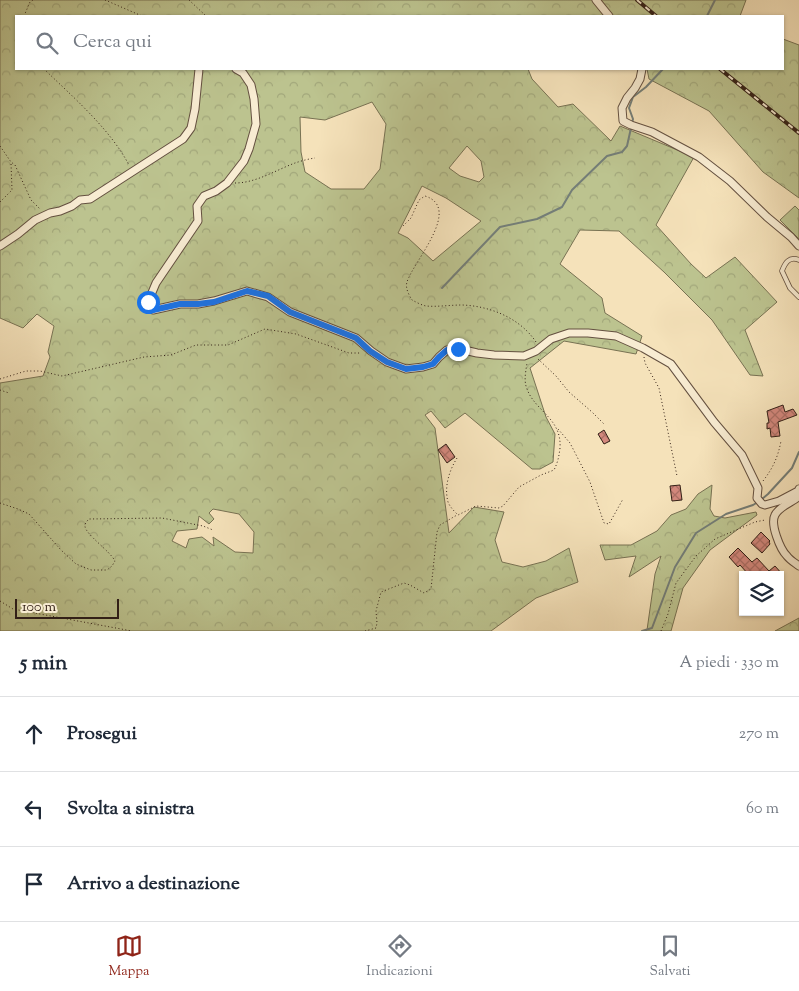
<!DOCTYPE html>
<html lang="it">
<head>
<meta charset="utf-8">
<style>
  :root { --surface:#fff; --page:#f6f6f7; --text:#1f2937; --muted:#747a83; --line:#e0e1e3; --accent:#8f2418 }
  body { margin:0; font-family:"Sorts Mill Goudy",serif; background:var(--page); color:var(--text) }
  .controls { position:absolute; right:15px; bottom:15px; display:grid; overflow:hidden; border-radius:0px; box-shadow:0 1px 4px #0004 }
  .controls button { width:45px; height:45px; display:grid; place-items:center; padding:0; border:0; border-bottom:1px solid var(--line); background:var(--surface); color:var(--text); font:25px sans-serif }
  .scale { position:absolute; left:15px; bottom:12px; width:104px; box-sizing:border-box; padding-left:5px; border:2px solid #332017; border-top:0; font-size:14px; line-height:18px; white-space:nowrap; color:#332017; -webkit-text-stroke:4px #f8ecd2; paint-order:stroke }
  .stop { position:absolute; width:15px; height:15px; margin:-11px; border:4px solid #1a73e8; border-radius:50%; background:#fff }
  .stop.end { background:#1a73e8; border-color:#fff; box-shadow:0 1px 5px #0008 }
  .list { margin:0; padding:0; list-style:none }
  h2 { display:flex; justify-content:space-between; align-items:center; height:65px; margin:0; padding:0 20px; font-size:21px }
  h2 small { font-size:16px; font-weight:400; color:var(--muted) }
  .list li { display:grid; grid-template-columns:32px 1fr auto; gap:15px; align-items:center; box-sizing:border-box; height:75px; padding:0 20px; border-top:1px solid var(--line) }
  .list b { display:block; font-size:19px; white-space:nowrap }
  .list em { font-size:16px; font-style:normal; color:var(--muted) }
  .icon { flex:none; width:28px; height:28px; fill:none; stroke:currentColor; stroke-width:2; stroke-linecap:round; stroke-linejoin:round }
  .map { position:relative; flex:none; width:799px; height:631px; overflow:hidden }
  .search { position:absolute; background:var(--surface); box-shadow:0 1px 4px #0004; left:15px; right:15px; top:15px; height:55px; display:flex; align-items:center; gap:12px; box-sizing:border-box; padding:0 18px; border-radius:0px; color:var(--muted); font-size:19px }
  .sheet { height:290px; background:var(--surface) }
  nav { display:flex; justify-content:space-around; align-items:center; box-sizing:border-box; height:70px; border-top:1px solid var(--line); background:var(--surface); font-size:14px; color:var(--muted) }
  nav a { display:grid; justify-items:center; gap:2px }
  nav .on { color:var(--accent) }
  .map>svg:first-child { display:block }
  .forest { fill:url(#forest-crowns); stroke:#787253; fill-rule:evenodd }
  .park { fill:url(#park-tufts); stroke:#787253 }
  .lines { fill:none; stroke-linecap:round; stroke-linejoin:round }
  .stream { stroke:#747e78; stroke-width:2 }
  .building { fill:url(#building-cross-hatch); stroke:#332017 }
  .lane-casing { stroke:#645040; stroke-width:5.5 }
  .street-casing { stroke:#645040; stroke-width:9 }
  .path { stroke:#332017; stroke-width:1; stroke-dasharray:1 2.5; stroke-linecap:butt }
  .lane { stroke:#f8ecd2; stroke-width:4 }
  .street { stroke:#f8ecd2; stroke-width:7 }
  .rail-casing { stroke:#332017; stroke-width:4 }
  .rail { stroke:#f8ecd2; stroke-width:2; stroke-dasharray:5.5; stroke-linecap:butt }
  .route { stroke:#1a73e8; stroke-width:6 }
</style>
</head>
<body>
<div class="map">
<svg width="799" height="631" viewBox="0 0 799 631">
  <defs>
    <pattern id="forest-crowns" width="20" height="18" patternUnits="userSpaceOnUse" patternTransform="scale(1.25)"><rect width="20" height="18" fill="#bcc38f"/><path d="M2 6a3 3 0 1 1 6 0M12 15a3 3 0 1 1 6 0" fill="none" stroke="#a2a77b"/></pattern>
    <pattern id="park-tufts" width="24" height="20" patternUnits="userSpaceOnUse" patternTransform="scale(1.25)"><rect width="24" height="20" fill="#bcc38f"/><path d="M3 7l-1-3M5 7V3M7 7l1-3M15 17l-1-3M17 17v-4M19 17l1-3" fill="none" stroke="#a2a77b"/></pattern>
    <pattern id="building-cross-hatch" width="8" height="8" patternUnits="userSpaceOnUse" patternTransform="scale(1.25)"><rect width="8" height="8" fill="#d3887d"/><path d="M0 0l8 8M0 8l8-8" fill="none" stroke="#ac6f65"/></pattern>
  </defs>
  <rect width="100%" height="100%" fill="#f5e2ba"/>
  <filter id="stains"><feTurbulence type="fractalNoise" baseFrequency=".004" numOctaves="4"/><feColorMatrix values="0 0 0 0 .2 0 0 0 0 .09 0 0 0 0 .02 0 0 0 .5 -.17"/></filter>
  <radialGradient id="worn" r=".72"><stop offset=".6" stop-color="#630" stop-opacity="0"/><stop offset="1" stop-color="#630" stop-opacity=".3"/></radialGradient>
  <path class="forest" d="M0,0H746L740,16H16V69H528L532,79L558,107L573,104L611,141L620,126L694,157L656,225L691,264L706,278L735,257L777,302L745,330L763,376L750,375L712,320L664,272L619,231L580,230L560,264L602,298L605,313L642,336L636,354L564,341L530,368L546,417L555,434L553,462L540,469H532L465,413L445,428L431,411L425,415L435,428L449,533L474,507L504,512L495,540L502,562L523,567L546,561L569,548L578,582L536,598L491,631H0V383L43,376L50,357L48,352L54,326L37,314L23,328L0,318ZM372,102L386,124L380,169L364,189H331L305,172L301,152L300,117L325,120ZM467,146L481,161L484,177L479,182L460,176L449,168ZM422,186L446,198L481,221L433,261L408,238L398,233ZM213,509L239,514L254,532L253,553L235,552L213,537L214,546L202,537L189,539L186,548L172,541L177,531L197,529L199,516L209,524L214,519L209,513Z
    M783,39L799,45V198L763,172L709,111L649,79L647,69H783Z
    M712,485L710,509L714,516L725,518L756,512L757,515L710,550L683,588L671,631H645L647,630L655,574L661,556L629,577L636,556L605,560L600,545H631L657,531L671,515L686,509L698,494Z
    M799,618V631H775Z"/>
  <path class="park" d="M795,206L799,210V239L780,220Z"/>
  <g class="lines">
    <path class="stream" d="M707,16L715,0
      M632,123L633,119L629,108L633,97L646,87L663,69
      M442,288L500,227L537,219L562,207L572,190L607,156L622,152L627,146L631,128
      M762,499L768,494L792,468L799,452
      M642,631L652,628L675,567L696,533L726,514L753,505L758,502"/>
  </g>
  <path class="building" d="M783,405L785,412L793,409L797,415L778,422L780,436L771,437L770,428L767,429V423H769L767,411Z
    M604,430L610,441L604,444L598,434Z
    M446,444L455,457L447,463L438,450Z
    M680,485L682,500L672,501L670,486Z
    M761,532L770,541L769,542L770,544L762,553L751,543Z
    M738,548L752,562L757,558L769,571L775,566L783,575H749L740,565L738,567L729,557Z"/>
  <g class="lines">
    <g class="lane-casing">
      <path id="lane" d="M799,260C789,256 785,263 782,271L790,288L799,297"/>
    </g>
    <g class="street-casing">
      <path id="street" d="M596,0L609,16
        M236,69L243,73L251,85L254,99L256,124L249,149L244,161L227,183L216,191L204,196L197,206L198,221L156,283L148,302L153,310L180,304H198L214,301L247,291L268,297L290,312L356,338L371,351L387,362L406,369L423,367L433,364L439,357L447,350L460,349L477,353L494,355L524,356L536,351L551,339L569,333H588L616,336L643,348L671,364L714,422L742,455L758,488L757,498L762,504L765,505L779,501L798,491L799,489
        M642,69L640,79L635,88L627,98L622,108L623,121L631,125L652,132L699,157L730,181L767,217L791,237L799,246
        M0,246L18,234L35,220L50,213L60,211L72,206L80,200L90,199L183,139L191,128L195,109L199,69
        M798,491L797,498C790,503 779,507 775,515C770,524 780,549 787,556C790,560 795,563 799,566"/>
    </g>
    <path class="path" d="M105,0L142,16
      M189,0L206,16
      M24,16L30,2L33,0
      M44,69C73,97 110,129 129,165
      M0,146L11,162L15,165L31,200L40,209
      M235,183C256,183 276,170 295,163C301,161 308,159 315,158
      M0,202L12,190L11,163
      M403,226L411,218L419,200L425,196C463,208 413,262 407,282C405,288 409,295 412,300C416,302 421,305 426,306C438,307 450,305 462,305C490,306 520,318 536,342
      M644,357L645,363L659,388L677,476
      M538,359L556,376L569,392L592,412L604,424
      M0,379L26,371H40L62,376L144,357L171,355L196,345H228L265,329L296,334L349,353H361
      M0,390L9,393
      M558,429L570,443L590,482L604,523L609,524L623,499
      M457,458C449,471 444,487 448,502C450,507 454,511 458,515L476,506L499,508L503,506L519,487L541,475L554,470C558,462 559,456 560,448C562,417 533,411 526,386C524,379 526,370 527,363
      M763,481C773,468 778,457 781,441
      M0,503L18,509L29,514L61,550L76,564L91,570H107L112,566L115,561C110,551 85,534 85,526C85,523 87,521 89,519L162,518L203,526L213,530
      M0,601L13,609L132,631
      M365,631L376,628L377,623L376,611L381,592L404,583L410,585L424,593L431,589L437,532L440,525L457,515
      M661,631L668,614L676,583L696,556L715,539L755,522L765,520"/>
    <use href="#lane" class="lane"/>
    <use href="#street" class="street"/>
    <g class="rail-casing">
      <path id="rail" d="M637,0L656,16
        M720,69L799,133"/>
    </g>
    <use href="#rail" class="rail"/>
  </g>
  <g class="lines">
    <path class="route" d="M148,302L153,310L180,304H198L214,302L247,291L268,296L290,312L356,338L370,351L387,362L406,369L423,367L433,364L439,357L447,350L458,349"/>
  </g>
  <rect width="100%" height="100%" filter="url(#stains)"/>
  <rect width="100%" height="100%" fill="url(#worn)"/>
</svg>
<div class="controls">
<button><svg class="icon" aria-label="layers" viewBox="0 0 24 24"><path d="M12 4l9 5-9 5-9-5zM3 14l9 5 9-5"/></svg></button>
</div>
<div class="scale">100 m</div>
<div class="stop" style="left:148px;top:302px"></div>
<div class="stop end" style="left:458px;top:349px"></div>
<div class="search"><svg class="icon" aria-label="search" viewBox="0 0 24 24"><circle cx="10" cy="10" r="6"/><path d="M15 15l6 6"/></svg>Cerca qui</div>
</div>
<section class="sheet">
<h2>5 min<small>A piedi · 330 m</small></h2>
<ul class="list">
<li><svg class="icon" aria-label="ahead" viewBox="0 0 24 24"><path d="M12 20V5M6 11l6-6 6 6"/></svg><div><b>Prosegui</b></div><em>270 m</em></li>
<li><svg class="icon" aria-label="left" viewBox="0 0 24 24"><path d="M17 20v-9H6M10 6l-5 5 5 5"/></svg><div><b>Svolta a sinistra</b></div><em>60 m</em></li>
<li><svg class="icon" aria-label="arrive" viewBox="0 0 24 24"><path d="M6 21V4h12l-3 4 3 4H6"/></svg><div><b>Arrivo a destinazione</b></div></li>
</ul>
</section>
<nav>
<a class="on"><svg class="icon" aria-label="map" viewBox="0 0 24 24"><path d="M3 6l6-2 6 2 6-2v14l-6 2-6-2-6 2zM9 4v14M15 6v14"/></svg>Mappa</a>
<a><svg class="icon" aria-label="directions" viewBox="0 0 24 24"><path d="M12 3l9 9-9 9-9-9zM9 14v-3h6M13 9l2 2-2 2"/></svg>Indicazioni</a>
<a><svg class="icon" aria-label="saved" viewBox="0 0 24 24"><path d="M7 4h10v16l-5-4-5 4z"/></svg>Salvati</a>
</nav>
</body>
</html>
